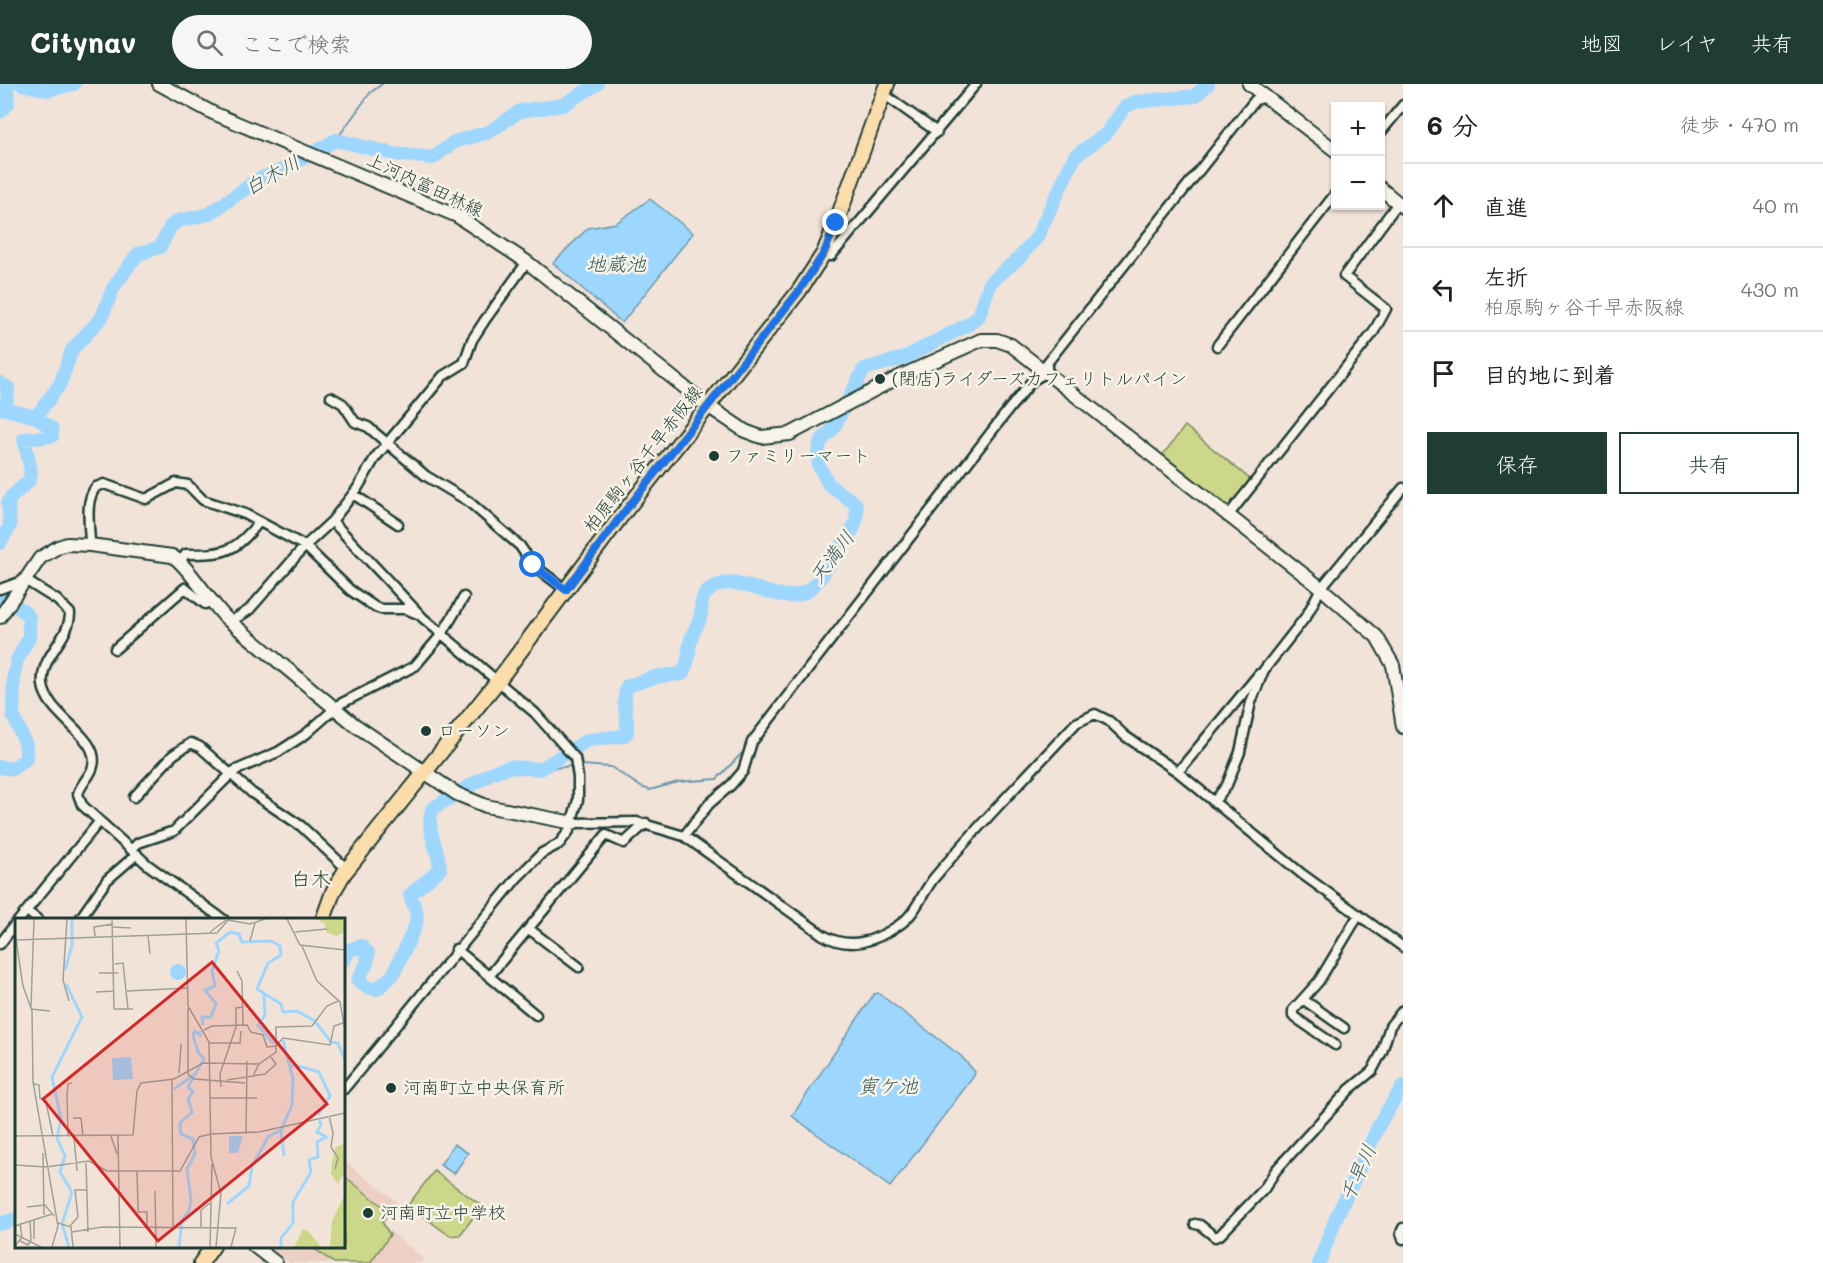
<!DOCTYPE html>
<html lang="ja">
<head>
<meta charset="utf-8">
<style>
  :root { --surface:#fff; --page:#f6f6f6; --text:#202124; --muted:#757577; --line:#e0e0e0; --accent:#1f3d34 }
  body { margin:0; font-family:Mali,"Klee One",sans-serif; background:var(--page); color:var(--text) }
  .controls { position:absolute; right:18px; top:18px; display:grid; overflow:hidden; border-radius:0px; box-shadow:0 2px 4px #0004 }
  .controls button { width:54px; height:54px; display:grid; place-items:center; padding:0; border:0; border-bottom:2px solid var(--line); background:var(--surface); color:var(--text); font:30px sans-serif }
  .stop { position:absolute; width:18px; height:18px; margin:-14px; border:4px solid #1a73e8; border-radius:50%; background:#fff }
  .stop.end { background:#1a73e8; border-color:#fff; box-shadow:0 2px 6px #0008 }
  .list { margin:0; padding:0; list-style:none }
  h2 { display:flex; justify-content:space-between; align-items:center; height:78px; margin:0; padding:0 24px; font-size:26px }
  h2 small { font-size:20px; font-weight:400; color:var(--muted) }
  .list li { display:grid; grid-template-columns:39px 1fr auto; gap:18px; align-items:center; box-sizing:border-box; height:84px; padding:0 24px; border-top:2px solid var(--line) }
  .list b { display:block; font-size:22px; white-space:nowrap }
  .list p { margin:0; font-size:20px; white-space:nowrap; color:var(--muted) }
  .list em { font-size:20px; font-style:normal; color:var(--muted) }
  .actions { display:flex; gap:12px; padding:18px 24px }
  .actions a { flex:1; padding:14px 0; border:2px solid var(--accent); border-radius:0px; text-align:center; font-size:21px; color:var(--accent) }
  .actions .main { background:var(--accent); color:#fff }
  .icon { flex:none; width:33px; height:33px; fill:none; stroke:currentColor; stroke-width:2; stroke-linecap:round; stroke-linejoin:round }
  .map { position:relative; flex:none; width:1403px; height:1179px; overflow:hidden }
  header { display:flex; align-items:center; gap:36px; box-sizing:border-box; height:84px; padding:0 30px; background:var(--accent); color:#fff }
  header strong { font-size:28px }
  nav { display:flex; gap:33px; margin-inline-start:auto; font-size:21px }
  .search { width:420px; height:54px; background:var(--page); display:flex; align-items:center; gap:15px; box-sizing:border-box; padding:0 21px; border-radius:33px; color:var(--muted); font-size:22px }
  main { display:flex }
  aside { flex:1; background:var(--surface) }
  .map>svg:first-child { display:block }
  .built { fill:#ecd0c4 }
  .green { fill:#ccd78a; stroke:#768a5f; stroke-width:1.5 }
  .water { fill:#9ed7fe; stroke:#6b99ad; stroke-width:1.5 }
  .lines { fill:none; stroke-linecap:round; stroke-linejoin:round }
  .stream { stroke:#6b99ad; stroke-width:2 }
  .river { stroke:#9ed7fe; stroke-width:14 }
  .street-casing { stroke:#1f3d34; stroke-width:13 }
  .secondary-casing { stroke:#1f3d34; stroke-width:16 }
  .primary-casing { stroke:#1f3d34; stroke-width:18 }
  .street { stroke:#f7f3e8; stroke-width:8 }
  .secondary { stroke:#f7f3e8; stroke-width:12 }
  .primary { stroke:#fbddab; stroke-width:14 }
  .route { stroke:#1a73e8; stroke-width:8 }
  .poi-dot { fill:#1f3d34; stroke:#f7f3e8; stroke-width:2 }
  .labels { text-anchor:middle; stroke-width:5; stroke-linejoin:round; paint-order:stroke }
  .street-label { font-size:18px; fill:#1f3d34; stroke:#f7f3e8 }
  .poi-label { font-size:18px; fill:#1f3d34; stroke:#f7f3e8; text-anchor:start }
  .water-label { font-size:20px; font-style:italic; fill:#385c5c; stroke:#f7f3e8 }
  .neighbourhood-label { font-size:20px; fill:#1f3d34; stroke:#f7f3e8 }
  .inset-river { fill:none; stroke:#9ed7fe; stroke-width:3 }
  .inset-road { fill:none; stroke:#9ea196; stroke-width:1.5 }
  .view { fill:#d62828; fill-opacity:0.15; stroke:#d62828; stroke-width:3 }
  .inset-edge { fill:none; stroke:#1f3d34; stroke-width:3 }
</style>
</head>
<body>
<header>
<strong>Citynav</strong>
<div class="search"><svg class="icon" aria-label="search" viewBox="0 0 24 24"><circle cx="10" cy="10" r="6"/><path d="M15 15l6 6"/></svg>ここで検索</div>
<nav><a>地図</a><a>レイヤ</a><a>共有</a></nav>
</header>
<main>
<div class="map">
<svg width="1403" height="1179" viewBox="0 0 1403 1179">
  <rect width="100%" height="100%" fill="#f2e3d8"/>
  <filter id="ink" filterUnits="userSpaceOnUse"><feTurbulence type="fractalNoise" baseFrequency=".0167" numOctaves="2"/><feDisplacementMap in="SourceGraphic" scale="12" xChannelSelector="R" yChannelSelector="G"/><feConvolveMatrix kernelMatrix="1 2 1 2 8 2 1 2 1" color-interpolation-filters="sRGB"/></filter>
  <g filter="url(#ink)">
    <path class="built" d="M344,1077L399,1119L385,1138L386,1144L423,1174L422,1179H290L268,1163L344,1162Z"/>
    <path class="green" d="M1185,342L1251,396L1229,427L1161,373Z
      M434,1087L482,1122L460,1151L450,1152L408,1121Z
      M344,1092L390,1128L382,1138L390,1151L370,1179H334L312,1163L344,1162Z"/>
    <path class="water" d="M650,115L693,149L622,239L553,179L588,144L616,139Z
      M878,909L961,972L975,988L974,992L890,1103L792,1032L874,910Z
      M454,1060L468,1069L454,1090L440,1081Z"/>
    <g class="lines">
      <path class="stream" d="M336,56L370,9L382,0
        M580,681L611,683L641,703L650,706L678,698L717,695L745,666
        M540,685L574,682"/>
      <path class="river" d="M21,0L48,6L74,0
        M0,28L8,20L7,0
        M0,299L8,304L7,316L1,324L36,333L52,345V352L24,355L31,387L29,397L11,413L8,420L10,442L0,459
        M36,333L60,300L72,266L102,233L113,204L133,176L138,170L160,163L171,142L178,137L209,130L259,95L280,87L336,56L394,70L433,74L454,58L489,48L520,27L563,21L597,0
        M0,513L21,525L29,533V554L17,576L14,591L13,631L26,661V675L12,685L0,683
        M344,876L349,866L361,862L368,869L367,879L358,896L366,903L377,905L393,891L416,840L417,830L410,811L440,785C439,763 425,747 432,725L493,688L509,683L540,685L588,656L623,652L627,649C629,632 621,621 627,602L659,592L682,590C691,574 687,571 691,555C693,548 698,541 700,534C703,524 699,516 707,508C739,479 784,535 815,500C824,491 829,479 836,469C848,453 860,442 856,420L829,401L819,382L818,368L821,357L833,345L864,285L904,274L969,240L979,232L990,199L1019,174L1037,153L1075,72L1106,50L1125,23L1135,18L1195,12L1208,0
        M0,1140L16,1135
        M1319,1179L1336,1134L1381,1037L1403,1002"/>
      <g class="street-casing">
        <path id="street" d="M882,9L937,48
          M1380,49L1403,21
          M824,169L831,172L976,0
          M1217,262L1336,109
          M331,313L343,320L355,338L368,343L426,392L468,417L520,462L533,481L566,506
          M353,410L398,440
          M1227,433L1373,249L1386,225L1344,192L1398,119
          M332,437L423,534L535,629L575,674L578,693V716L569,747L559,760L542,769L517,794L344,1005
          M90,461C90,443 84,417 96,403L104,400L146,415L176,399L188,401L203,416L245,430L305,462L350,506L375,523L381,525H406L418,530
          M180,477L186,470C225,470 234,469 259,438
          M0,505L25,496L57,516L70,529C70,556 39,572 43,601C47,632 101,653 93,682C91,692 81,699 78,710L82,721L148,781L224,836
          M230,538L249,526L305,462L332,437L357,405L375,374L443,292L464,279L472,256L485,236L527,178
          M115,565L185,504L205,520L210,518
          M1178,688L1259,590
          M134,713L173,671L191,659L200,663L252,709L301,742L347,785
          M1214,718L1227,701L1240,668L1251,618L1264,586L1307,531L1321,504L1403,404
          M573,739L637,738L684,752L823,851C850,867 876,857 899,841C916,830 922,809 934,794C979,740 1029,690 1076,639L1095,630L1109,637L1125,652L1178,688L1302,790L1403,863
          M684,752L709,720L731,701L743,687L752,658L1009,325L1033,296L1047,288V279L1255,16L1267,13
          M132,765L138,759L174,747L234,687L278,668L306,650L340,620L415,582L442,550L464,513
          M27,827L38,836
          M19,836L99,738
          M79,836L107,796L137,770
          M529,845L579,883
          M0,860L16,839
          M456,865L536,931
          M490,891L606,751L624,759L646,739
          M1304,916L1344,944
          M1335,961L1293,932V926L1319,897L1358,832
          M1195,1140L1200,1141L1215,1153L1220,1151L1264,1105L1276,1086L1350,1005L1372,987L1382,968L1390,942L1403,926
          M1403,1144L1401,1149L1403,1155"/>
      </g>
      <g class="secondary-casing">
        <path id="secondary" d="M159,0L213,29L457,132L527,178L708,322L745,347L761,353L790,350L901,292L981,256H997L1011,261L1321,504L1377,553L1393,581L1403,643
          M1249,0L1336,67
          M1380,104L1403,123
          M0,533L40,474L58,463L67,460L90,461L172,472C186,479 212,521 227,535L355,641L457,710L486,722L573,739
          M254,1162L276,1179"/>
      </g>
      <g class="primary-casing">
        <path id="primary" d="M323,836L333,808L344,789L497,598L618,436L799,207L824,169L836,139L887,0
          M201,1179L213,1162"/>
      </g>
      <use href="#street" class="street"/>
      <use href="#secondary" class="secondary"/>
      <use href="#primary" class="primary"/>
    </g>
  </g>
  <g class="lines" filter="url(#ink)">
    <path class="route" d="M533,481L566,506L618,436L799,207L824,169L836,139"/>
  </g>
  <g class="poi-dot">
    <circle cx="880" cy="295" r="6"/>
    <circle cx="714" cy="372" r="6"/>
    <circle cx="426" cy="647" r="6"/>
    <circle cx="391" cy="1004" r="6"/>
    <circle cx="368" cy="1129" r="6"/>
  </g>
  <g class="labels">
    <g class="street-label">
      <text transform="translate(425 101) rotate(25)" y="6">上河内富田林線</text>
      <text transform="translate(643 375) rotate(-52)" y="6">柏原駒ヶ谷千早赤阪線</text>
    </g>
    <g class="poi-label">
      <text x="892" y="301">(閉店)ライダーズカフェリトルパイン</text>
      <text x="726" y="378">ファミリーマート</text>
      <text x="438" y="653">ローソン</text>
      <text x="403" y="1010">河南町立中央保育所</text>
      <text x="380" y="1135">河南町立中学校</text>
    </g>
    <g class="water-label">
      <text transform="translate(272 91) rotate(-29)" y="7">白木川</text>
      <text x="616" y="187">地蔵池</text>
      <text transform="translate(832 473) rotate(-53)" y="7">天満川</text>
      <text x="888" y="1009">寅ケ池</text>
      <text transform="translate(1358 1089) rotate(-66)" y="7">千早川</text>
    </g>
    <g class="neighbourhood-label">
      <text x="311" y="802">白木</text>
    </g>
  </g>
  <g transform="translate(15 834)">
    <rect width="330" height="330" fill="#f2e3d8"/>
    <path d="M301,1H330V14L322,18L312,15L309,5ZM330,225L329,255L323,266L316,256L317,245L320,230ZM330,276V329H315L317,303ZM288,311L294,314L306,329H279Z" fill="#ccd78a"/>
    <path d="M155 54a8 8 0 1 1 16 0a8 8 0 1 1-16 0ZM116,139L118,161L98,162L97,140ZM214,218H228L223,235H214Z" fill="#9ed7fe"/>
    <path class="inset-river" d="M215,14L224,16L227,24L256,23L265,28L266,37L253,45L242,71L266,86L268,94L282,93L300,103L316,124L323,125L330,142M50,52L57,28V1M51,66L67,99L37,159L46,201L42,220L50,238L45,254L57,274L47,306L54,329M249,77L250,97L243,107L257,124H261M188,107L187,99H196L201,86L190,72L200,68L197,53L204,33L201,25L215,14M275,149L280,147L304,154L315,178L303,197M159,171L180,156M266,213L269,238M212,286L234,268L237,248L253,219L266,212L277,187L278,161L268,122M164,329L167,302L174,293L176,282L172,251L180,236L178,221L166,216L165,205L177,194L173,181L178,174L173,169L189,141L183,134L178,117L180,113L185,117V113M266,329V320L278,305V284L296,254L294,242L303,239L302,224L311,219L302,214L306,207L304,202"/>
    <path class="inset-road" d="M52,1L48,62L54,83M97,1L99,91H118M171,1L173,88L194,124L196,239L206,275L201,329M272,1L285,27L330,32M98,9L116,10M195,14L211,2M280,14L312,11M0,15L8,68L17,93L18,164L43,308L37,329M80,18L79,9L98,6M133,18L135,36M1,22L202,15L213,2L235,6L250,1M235,23L240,5M287,28L302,63L325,84L330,112M100,46L108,45L113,91M222,53L227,63L228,107M84,55H103M112,73L173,70M81,74L99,73M16,89L19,1M173,90V156L179,161L230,165M16,91L35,93M221,106V90L228,89M189,112L197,108L232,107L236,114L248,117L252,129L261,128M194,125H225L226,113M261,128L268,120L315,127L319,108L328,105M164,155L166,126M238,158L244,146L261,134V109L297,108L312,88L323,83M157,162L158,308M212,162L250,156L261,146L256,139M19,166L24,167L25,180L31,184L38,218M206,169L205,156L222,106M195,180H242M314,198L318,215L316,229L323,240L320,251M58,200H66L68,218M196,216L244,214L330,195M231,216L232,143M0,218L118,217L122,173L126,165L159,161L188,145L244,146M96,218L102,236M103,218L105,329M53,219L52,176L53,166L57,165M59,219L62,253M28,235L29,297M71,243L73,314M0,247L31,249L74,243L92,253H165L184,219L196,216M122,253L123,290V294H132V308M140,273L141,329M12,289L30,287L39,298M19,301V321M43,305L56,309L58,329M0,308L37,296M55,308L63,299L60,272H71M186,309V292L195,285M57,314L87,309L221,310L216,329M0,316L26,329M5,323L13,327L16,322L15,302M0,328L7,319L5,305M195,329L197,246"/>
    <path class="view" d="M197,44L312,186L143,323L28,181Z"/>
    <rect width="330" height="330" class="inset-edge"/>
  </g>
</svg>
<div class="controls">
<button>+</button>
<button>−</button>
</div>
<div class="stop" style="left:533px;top:481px"></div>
<div class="stop end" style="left:836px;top:139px"></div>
</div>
<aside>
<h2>6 分<small>徒歩 · 470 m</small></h2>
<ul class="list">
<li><svg class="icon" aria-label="ahead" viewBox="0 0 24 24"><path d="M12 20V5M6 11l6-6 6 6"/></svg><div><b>直進</b></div><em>40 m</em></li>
<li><svg class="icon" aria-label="left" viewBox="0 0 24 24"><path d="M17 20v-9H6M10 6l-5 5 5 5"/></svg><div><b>左折</b><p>柏原駒ヶ谷千早赤阪線</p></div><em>430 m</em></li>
<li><svg class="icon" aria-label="arrive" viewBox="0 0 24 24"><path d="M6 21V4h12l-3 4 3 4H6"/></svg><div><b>目的地に到着</b></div></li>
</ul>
<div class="actions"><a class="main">保存</a><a>共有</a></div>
</aside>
</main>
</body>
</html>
